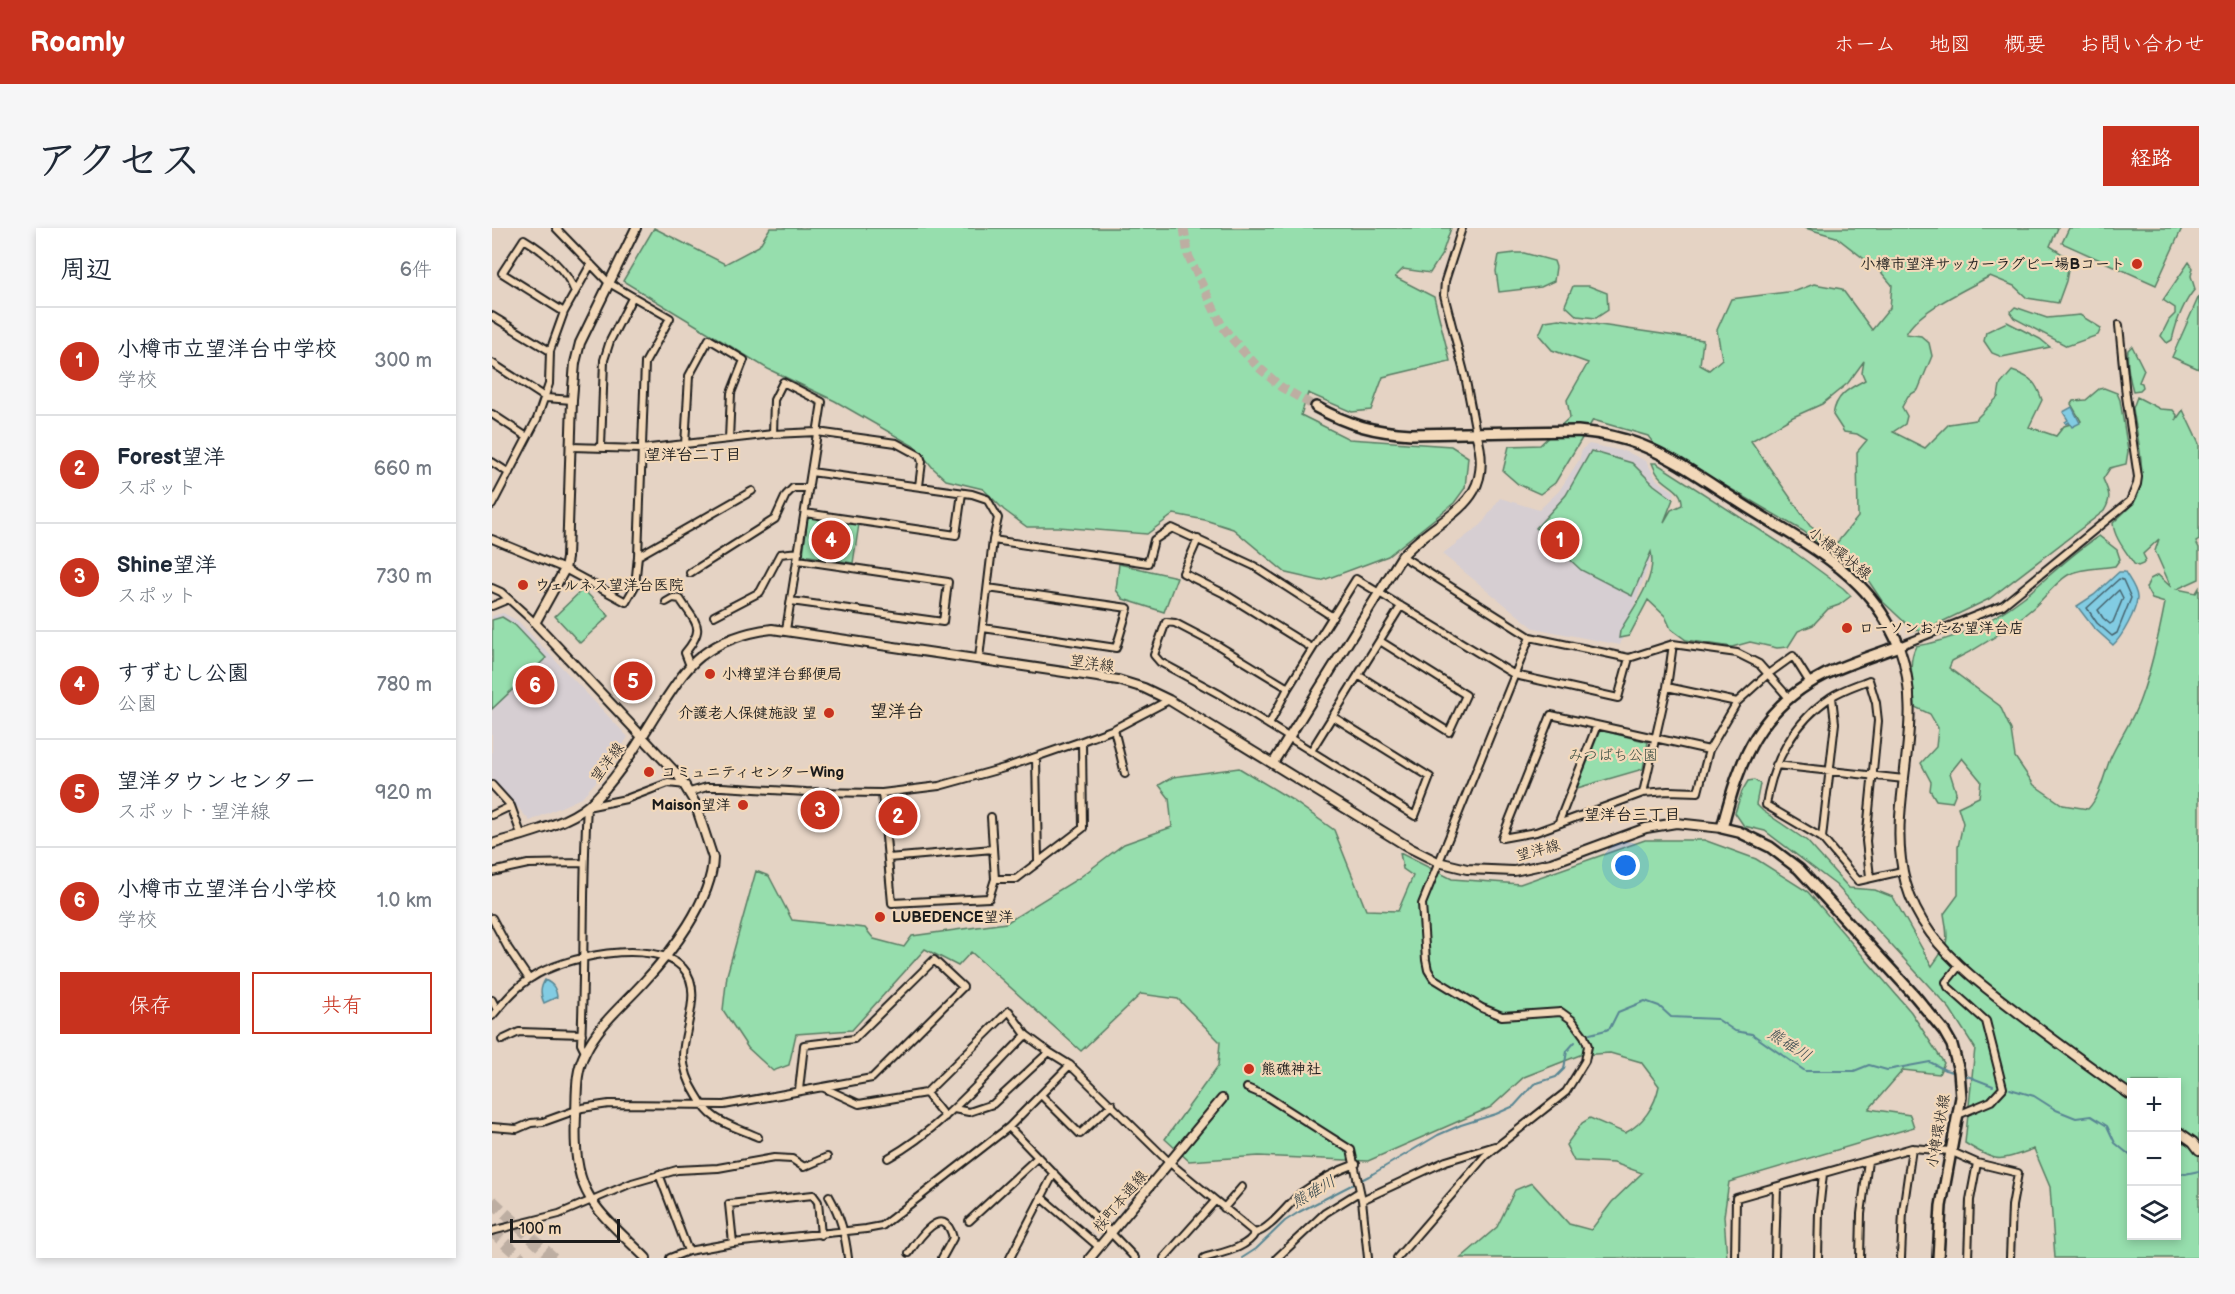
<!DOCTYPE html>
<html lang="ja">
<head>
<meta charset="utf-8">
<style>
  :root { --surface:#fff; --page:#f6f6f7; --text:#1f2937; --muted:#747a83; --line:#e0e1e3; --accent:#c8321e }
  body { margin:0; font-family:"Balsamiq Sans","Klee One",sans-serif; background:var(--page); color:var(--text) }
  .controls { position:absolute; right:18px; bottom:18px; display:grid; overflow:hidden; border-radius:0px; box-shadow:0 3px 9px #0003 }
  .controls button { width:54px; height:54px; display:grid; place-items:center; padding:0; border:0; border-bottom:2px solid var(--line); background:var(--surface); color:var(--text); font:30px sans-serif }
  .scale { position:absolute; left:18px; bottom:15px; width:110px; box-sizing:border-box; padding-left:6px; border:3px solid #1c1c1c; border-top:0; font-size:16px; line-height:21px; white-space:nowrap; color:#1c1c1c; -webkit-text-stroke:4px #f2d8b9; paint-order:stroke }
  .you { position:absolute; left:1134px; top:638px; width:21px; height:21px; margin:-15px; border:4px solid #fff; border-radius:50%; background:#1a73e8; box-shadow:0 0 0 9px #1a73e833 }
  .badge { display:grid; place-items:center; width:39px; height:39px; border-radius:50%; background:var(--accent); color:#fff; font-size:20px; font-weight:700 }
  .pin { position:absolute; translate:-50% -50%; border:3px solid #fff; box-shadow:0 2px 6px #0006 }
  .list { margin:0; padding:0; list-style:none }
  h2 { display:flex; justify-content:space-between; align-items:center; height:78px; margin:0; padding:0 24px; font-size:26px }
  h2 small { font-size:20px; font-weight:400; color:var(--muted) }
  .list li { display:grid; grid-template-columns:39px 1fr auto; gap:18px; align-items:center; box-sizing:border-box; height:108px; padding:0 24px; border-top:2px solid var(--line) }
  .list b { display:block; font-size:22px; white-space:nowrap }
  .list p { margin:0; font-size:20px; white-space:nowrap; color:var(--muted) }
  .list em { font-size:20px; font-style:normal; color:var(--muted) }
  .actions { display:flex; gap:12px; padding:18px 24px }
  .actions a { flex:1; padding:14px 0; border:2px solid var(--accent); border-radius:0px; text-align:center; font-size:21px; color:var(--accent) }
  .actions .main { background:var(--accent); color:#fff }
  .icon { flex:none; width:33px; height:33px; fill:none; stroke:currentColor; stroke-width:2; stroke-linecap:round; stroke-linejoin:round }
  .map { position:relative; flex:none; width:1707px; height:1030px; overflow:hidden; border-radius:0px }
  header { display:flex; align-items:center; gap:36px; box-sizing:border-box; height:84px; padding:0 30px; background:var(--accent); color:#fff }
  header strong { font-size:28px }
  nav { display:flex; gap:33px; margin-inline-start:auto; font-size:21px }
  .intro { display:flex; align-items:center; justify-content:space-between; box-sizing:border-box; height:144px; padding:0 36px }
  h1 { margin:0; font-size:42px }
  .button { padding:15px 27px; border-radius:0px; background:var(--accent); color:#fff; font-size:21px; font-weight:700 }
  main { display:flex; gap:36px; padding:0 36px }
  aside { flex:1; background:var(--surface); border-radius:0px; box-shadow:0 3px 9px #0003 }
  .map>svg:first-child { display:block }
  .built { fill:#d6ced2 }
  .green { fill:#96dead; stroke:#597d64; stroke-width:1.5; fill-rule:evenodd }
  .water { fill:#82cce3; stroke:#598693; stroke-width:1.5 }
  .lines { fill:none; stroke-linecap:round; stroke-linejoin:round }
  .shore { stroke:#45626c; stroke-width:1.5 }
  .stream { stroke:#598693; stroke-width:2 }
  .secondary-tunnel { stroke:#bdaea2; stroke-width:9; stroke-dasharray:9 4.5; stroke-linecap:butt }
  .motorway-tunnel { stroke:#bdaea2; stroke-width:12; stroke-dasharray:12 6; stroke-linecap:butt }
  .minor-casing { stroke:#1c1c1c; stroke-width:10 }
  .tertiary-casing { stroke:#1c1c1c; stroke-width:12 }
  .secondary-casing { stroke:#1c1c1c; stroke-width:14 }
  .minor { stroke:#f2d8b9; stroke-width:6 }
  .tertiary { stroke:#f2d8b9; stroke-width:8 }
  .secondary { stroke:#f2d8b9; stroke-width:9 }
  .poi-dot { fill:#c8321e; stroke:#f2d8b9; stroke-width:2 }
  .labels { text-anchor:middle; stroke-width:4.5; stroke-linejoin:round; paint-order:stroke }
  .poi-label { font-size:15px; font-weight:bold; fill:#1c1c1c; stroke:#f2d8b9; text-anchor:start }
  .street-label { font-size:15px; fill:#1c1c1c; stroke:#f2d8b9 }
  .park-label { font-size:15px; fill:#3a4c40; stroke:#f2d8b9 }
  .neighbourhood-label { font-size:16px; font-weight:bold; fill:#1c1c1c; stroke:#f2d8b9 }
  .water-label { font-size:16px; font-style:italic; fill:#36484e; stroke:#f2d8b9 }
  .quarter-label { font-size:18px; font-weight:bold; fill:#1c1c1c; stroke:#f2d8b9 }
</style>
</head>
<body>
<header>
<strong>Roamly</strong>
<nav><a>ホーム</a><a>地図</a><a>概要</a><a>お問い合わせ</a></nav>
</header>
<div class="intro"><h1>アクセス</h1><a class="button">経路</a></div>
<main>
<aside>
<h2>周辺<small>6件</small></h2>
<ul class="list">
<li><span class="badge">1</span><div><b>小樽市立望洋台中学校</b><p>学校</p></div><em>300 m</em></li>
<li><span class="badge">2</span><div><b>Forest望洋</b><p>スポット</p></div><em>660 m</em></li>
<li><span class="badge">3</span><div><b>Shine望洋</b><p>スポット</p></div><em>730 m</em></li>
<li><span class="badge">4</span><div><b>すずむし公園</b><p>公園</p></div><em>780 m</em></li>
<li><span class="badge">5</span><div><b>望洋タウンセンター</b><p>スポット · 望洋線</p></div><em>920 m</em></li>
<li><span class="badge">6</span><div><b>小樽市立望洋台小学校</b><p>学校</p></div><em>1.0 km</em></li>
</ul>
<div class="actions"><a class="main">保存</a><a>共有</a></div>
</aside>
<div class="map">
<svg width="1707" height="1030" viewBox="0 0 1707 1030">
  <rect width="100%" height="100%" fill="#e5d3c4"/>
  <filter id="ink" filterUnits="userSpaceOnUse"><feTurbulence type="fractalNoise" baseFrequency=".0167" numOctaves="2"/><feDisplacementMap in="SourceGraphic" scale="12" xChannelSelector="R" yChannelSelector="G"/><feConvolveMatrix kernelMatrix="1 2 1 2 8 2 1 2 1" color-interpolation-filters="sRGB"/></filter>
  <g filter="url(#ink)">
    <path class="built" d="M1097,216L1135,224L1154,233L1165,252L1183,264L1128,417L1042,400L950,326L989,297L1008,270L1047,282L1067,263L1087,232L1090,221Z
      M11,385L26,393L136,509L114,543L89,570L38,593L0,551V388Z"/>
    <path class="green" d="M162,0L233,36L267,18L278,0H959L950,26L938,45L911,41L903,49L942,69L958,133L891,149L879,182L860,184L816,165L809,187L857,211L959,218L976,229L973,260L962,275L896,328L829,353L794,345L741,301L713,292L682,286L655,306L566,299H535L512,282L491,261L454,252L441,240L425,220L343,173L276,141L131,53Z
      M1313,0H1566L1558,18L1578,31L1574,53L1566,75L1535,70L1522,58L1498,48C1475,61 1425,83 1414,106L1429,108L1437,115L1440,128L1426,162L1416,168L1410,179L1415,188L1413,196L1401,204L1433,220L1457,196L1483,192L1506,169L1508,157L1520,143C1539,149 1544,154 1550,172L1537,199L1564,208L1572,198L1589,193L1579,176L1581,173L1594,172L1607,161L1612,160L1625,165L1628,172L1636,223L1634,236L1618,240L1611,251C1617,264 1620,270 1612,283L1497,371L1431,403L1421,402L1390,373L1376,352L1311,303L1162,216L1156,208L1101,192L1063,255L1048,266L1026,256L1011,243L1017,218L1048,217L1078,189L1075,172L1096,135L1060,122L1047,107L1053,93L1067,91L1211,112L1208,137L1217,142L1230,131L1225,102L1239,71L1304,63L1322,56L1350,61L1380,102L1398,80L1400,57L1389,44L1344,9ZM1372,133L1370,145L1373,152C1356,161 1344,167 1341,187L1352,204L1365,206L1375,212L1365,224L1366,289L1344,316L1318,298L1259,213L1301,189L1330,176L1356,155Z
      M1577,0H1690L1664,57L1570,15Z
      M1023,25H1032L1062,33L1064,39L1062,53L1049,59L1007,64L1004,43L1007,27Z
      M1697,34L1701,40L1699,48L1703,61C1691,75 1684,95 1680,112L1675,115L1669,108L1677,92L1683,86V80L1671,72Z
      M1081,58H1097L1115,65L1116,82L1104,90L1085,88L1073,77Z
      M1707,68V141L1680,129Z
      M1523,79L1555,90L1588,87L1609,100L1606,107L1575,118L1522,90L1518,84Z
      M1515,94L1548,111L1558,119L1510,129L1500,125L1492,113L1494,104Z
      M1640,118L1652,142L1647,154L1650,155L1651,159L1648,162L1641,163C1637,149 1634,136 1636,122Z
      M1645,169L1668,181L1681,182L1685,187L1684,192L1691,182L1707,216V312L1704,314L1707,320V351L1685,361L1704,365L1707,360V1030H1563L1558,959L1542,921C1507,933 1506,936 1473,915L1483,820L1458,781L1344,657L1273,603L1252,598L1243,585L1250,563L1256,553L1262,552L1268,556L1264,576L1271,583L1315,613L1357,660L1383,662L1401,669L1440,738C1457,714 1457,715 1452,686L1466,667V619L1471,595L1466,579L1487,569L1489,553L1470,530L1458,545L1464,564L1460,574L1444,572L1438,562L1439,554L1429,535L1444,519L1446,500L1438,486L1423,479C1423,459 1414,437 1424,418C1463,412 1501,393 1532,369C1557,349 1580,325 1607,308L1625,322L1628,331L1623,338C1607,341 1593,339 1578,346C1566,351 1552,371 1541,380C1517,401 1489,419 1460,433L1457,440L1508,478L1519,502L1523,529L1542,557L1571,577L1596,581C1607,570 1612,547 1618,531C1627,510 1642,491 1649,469C1660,439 1667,406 1673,375L1660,371L1654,360L1658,351L1666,347L1679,359L1663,323L1667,311L1651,326L1654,332L1651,336L1646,338L1642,336C1634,323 1622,310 1621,295C1628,287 1639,280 1644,271C1657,248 1644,206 1641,180ZM1640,854H1684V1008H1640Z
      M1099,223L1140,235L1162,257L1181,271L1172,294L1179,282L1190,277C1191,261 1176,259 1167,248C1164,245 1162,240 1160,235H1164L1302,324L1351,360L1359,368L1347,377L1336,381L1321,397L1306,403L1296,419L1285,420L1258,414L1240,419L1194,412L1179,401L1173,388L1156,372L1137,408L1127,410L1128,403C1141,380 1165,351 1159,324L1140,368L1089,342L1044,300L1074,267Z
      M316,288L367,296L361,335L311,327Z
      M627,336L685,349L672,384L631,371L624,362Z
      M91,361L117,388L88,415L63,388Z
      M10,389L23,397L54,430L0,481V392Z
      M1108,502L1156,514L1151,541L1085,560Z
      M747,540L800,572L842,602L874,682L906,683L921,648L911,641L908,625L960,651L1028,656L1153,612H1212L1264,631L1316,664L1419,784L1452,835L1447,846L1411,842L1377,881L1418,887L1422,899L1237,954L1232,988L1235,1030H969L1005,999L1023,962L1040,955L1077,996L1099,1002L1120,974L1150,945L1122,935L1082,933L1074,917L1090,895L1098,890L1133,905C1151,896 1163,878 1167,858L1149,834L1118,825L1088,827L1032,849L999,879L876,933L767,928L697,933L673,911L726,838L728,814L686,771L649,766L589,823L479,724L466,738L433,721L360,802L304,806L297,837L281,843L256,820L231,782L235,747L264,643L277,648L300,692L373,700L382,711L412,719L420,708L514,695L587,650L632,616L680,599L677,570L667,557L681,549Z"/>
    <path class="water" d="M1580,179L1588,195L1580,199L1577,194L1574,196L1573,194L1576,192L1571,184Z
      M1627,344H1633C1637,351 1646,362 1645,371C1644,383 1630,409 1621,417L1601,399L1585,378L1602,367Z
      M53,752C61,756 64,760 65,769L52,775C48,766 48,760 53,752Z"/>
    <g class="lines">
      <path class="shore" d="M1627,351L1631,352L1639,370L1625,405L1620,408L1605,395L1595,380Z
        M1627,362L1631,370L1621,394L1618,396L1611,390L1606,382Z"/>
      <path class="stream" d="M1098,806L1114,802L1118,800L1126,784L1153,773L1167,778L1179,789L1225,791L1243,803L1260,806L1313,843H1362L1377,837L1395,842L1438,834L1453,842L1465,845
        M1470,846L1501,858
        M1518,861L1542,868L1564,882L1584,890L1599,888L1615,898L1623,915L1640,929
        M1684,944L1693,946L1707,943
        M750,1030L764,1021L793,993L807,984L877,948L946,907L969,897L1004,886L1022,878L1042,856L1064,849L1072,841L1075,823L1083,814"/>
      <path class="secondary-tunnel" d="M692,0L696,27L730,98L742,113L764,137L789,159L824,179"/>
      <path class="motorway-tunnel" d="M0,973L61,1030
        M0,1003L29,1030"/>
      <g class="minor-casing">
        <path id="minor" d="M970,0L953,53L952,67L973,148L984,205
          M72,84L10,45L32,11C52,23 75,42 83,64
          M0,88L58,123
          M0,135L54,170L80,172
          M0,186L35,209
          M281,206L282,172L291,154L330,174L294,402
          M193,217L197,148L217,111L252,132L239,165L237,211
          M79,219L149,221L281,206L325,204L404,215L428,228L430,234L427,258
          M109,219L112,132L118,113L140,70
          M0,234L17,245
          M319,244L480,266L495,271L506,290L501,312L487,430
          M0,277L45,191L57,156L58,123L72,84L99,36
          M313,285L464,307L470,265
          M0,311L73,341L134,374L143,358L146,328L153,135L178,90L117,55L64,0
          M706,311L691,345L733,366L820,420
          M501,312L656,335L662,312L680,300L762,338L841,389
          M146,328L260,263
          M910,328L1038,409L1137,430L1181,416L1245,425L1267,436L1297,470
          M198,345L283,291L294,267L301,260H317
          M0,360L9,364L43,395
          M299,373L451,394L456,354L306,332
          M174,374L181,370L188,371C205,397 214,399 193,425L198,438
          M0,378L17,371
          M222,388L268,364L288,326L307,324
          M491,400L624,420L636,380L496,360
          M1407,418L1511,377L1638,273L1645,256L1646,249L1634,168L1627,97
          M866,447L957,504L974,467L888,413
          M1175,459L1245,474
          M796,460L727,418L683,395L674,394L662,427L668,434L729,467L923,588L938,549L840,488
          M777,497L796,460L864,351L1023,447L1126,470L1137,430
          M622,501L633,546
          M1217,522L1059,487L1010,610L1044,604L1151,565L1176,563L1206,564L1217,522L1245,474L1276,446L1301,428L1318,455
          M819,523L909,378
          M544,530L546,633
          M1284,537L1412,551
          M0,557L19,578L29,606
          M198,564L215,559H230L314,564L390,565L447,558L512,540L590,513L622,501L677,472
          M390,565L400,675L497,670L503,651L499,589
          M1151,565L1175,459L1181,416
          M0,587L19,578
          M1066,596L1105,497
          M1330,610L1343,495L1340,469
          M396,630L501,621
          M0,644L36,636L92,635
          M1378,649L1374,613L1386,493L1384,475L1377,452C1365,457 1351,461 1339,469C1303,493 1280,534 1274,577L1330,610L1366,653L1410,643
          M503,651H524L591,600L590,513
          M0,690L16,720L37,751
          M0,772L5,782
          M0,788C12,774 24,759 39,750C70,729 161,709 191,740C212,762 191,802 191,828C192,841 197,855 204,866C209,875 215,884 224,890C236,898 253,903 266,909
          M10,812L27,804L90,806
          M93,824L89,816C93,737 90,658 95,579L134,571L176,555L194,557
          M330,859L367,876L434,865L517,783L534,807L557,824L578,837L678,935L763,1005C778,1002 796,976 809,965C826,953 844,943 864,936
          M755,860L774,868L859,922L870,972L876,1030
          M434,865L453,889
          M549,867L588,906L620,876
          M462,881L477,884L501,876L557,824
          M1466,887L1499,873L1511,860L1494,793L1456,759L1454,754L1467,738
          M0,899L25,901L39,895L51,894L90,880L117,876L232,877L380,850L471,759L442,732L362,811L312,817L307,862
          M517,899L643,1030
          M396,930C450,900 491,850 534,807
          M167,946L196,1023
          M337,968C349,989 353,1006 356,1030
          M549,969L607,1019
          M870,972L954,933L1003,918
          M732,980L750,959
          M477,993L546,929
          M0,1003L67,986L140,955L185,942L226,940L282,930L300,931L312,939L335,929
          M241,1015L237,976L321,967L326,974L329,1007
          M417,1025C426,1011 452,973 461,1010L450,1030
          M178,1030L196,1023L241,1015L374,1001L390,998L517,899L578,837
          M518,1030L562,945
          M672,1030L723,973
          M712,1030C727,1025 755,1021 763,1005
          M785,1030L833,985L867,964
          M905,1030L993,928L1074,864L1093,833L1096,818L1092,808L1080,792L1069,784L1010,788L990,780L941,750L936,742L934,732L930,676L1038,409
          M1243,1030L1244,970L1420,920L1458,923L1485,935L1526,945L1520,978L1518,1030
          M1283,1030L1285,959
          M1326,1030L1327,983L1331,946
          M1368,1030L1369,986L1376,933
          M1409,1030L1411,983L1420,920
          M1476,1030L1478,972L1485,935"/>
      </g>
      <g class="tertiary-casing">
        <path id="tertiary" d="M144,0L88,115L83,135L80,172L75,330L73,341L43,395L186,547L203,575L221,630C220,672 179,725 151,755C131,777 106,797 93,825C83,845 85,865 84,887C80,967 101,978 154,1030
          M1407,418C1428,477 1412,529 1408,589C1401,690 1456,732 1529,787C1566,815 1602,842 1640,868
          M781,535L910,328C949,285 1006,278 984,205
          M0,616C29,607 74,597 97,577C129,548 150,507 174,471C184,456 194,440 209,428C230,412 254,404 280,401L626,452L652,460L677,472L918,620L946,634L975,641L1022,643L1059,635L1154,600L1184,595L1230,600
          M1684,902L1701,914L1707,922
          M598,1030L730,871"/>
      </g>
      <g class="secondary-casing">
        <path id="secondary" d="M824,179C857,197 882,204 919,206L1086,203C1108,205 1128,209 1149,217C1184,231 1215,254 1247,274C1287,300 1333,323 1367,357C1385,375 1397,395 1407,418C1383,427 1357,435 1334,446C1266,480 1248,531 1230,600L1247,604L1278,619L1307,641L1423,768L1452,803L1460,817L1467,843L1469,869L1449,978L1446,1030"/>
      </g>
      <use href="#minor" class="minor"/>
      <use href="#tertiary" class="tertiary"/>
      <use href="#secondary" class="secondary"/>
    </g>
  </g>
  <g class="poi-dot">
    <circle cx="1645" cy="36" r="6"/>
    <circle cx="31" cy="357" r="6"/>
    <circle cx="1355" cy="400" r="6"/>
    <circle cx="218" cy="446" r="6"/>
    <circle cx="337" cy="485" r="6"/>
    <circle cx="157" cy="544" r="6"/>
    <circle cx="251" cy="577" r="6"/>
    <circle cx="388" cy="689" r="6"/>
    <circle cx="757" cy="841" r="6"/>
  </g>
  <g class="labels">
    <g class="poi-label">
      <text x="1633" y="41" text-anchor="end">小樽市望洋サッカーラグビー場Bコート</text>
      <text x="43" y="362">ウェルネス望洋台医院</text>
      <text x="1367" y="405">ローソンおたる望洋台店</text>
      <text x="230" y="451">小樽望洋台郵便局</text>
      <text x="325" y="490" text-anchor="end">介護老人保健施設 望</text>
      <text x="169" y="549">コミュニティセンターWing</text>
      <text x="239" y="582" text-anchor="end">Maison望洋</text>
      <text x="400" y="694">LUBEDENCE望洋</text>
      <text x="769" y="846">熊礁神社</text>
    </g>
    <g class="street-label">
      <text transform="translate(1348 325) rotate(38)" y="5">小樽環状線</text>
      <text transform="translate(600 435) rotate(9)" y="5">望洋線</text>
      <text transform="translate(115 534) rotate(-53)" y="5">望洋線</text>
      <text transform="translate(1046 622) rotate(-15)" y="5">望洋線</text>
      <text transform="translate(1446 903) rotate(-80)" y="5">小樽環状線</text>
      <text transform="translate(628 973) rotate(-50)" y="5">桜町本通線</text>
    </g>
    <g class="park-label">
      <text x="1121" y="532">みつばち公園</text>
    </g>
    <g class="neighbourhood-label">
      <text x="201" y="232">望洋台二丁目</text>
      <text x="1140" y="592">望洋台三丁目</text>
    </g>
    <g class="water-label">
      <text transform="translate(1298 816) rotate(32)" y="6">熊碓川</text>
      <text transform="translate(821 963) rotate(-30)" y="6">熊碓川</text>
    </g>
    <g class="quarter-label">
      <text x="405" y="489">望洋台</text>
    </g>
  </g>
</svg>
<div class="controls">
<button>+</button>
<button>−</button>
<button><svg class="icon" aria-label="layers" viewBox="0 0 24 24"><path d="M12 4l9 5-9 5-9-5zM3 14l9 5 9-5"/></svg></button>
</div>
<div class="scale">100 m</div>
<div class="you"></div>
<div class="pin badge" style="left:1068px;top:312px">1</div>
<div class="pin badge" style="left:406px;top:588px">2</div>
<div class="pin badge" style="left:328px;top:582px">3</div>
<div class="pin badge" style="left:339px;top:312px">4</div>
<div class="pin badge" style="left:141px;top:453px">5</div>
<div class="pin badge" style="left:43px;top:457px">6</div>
</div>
</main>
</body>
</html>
